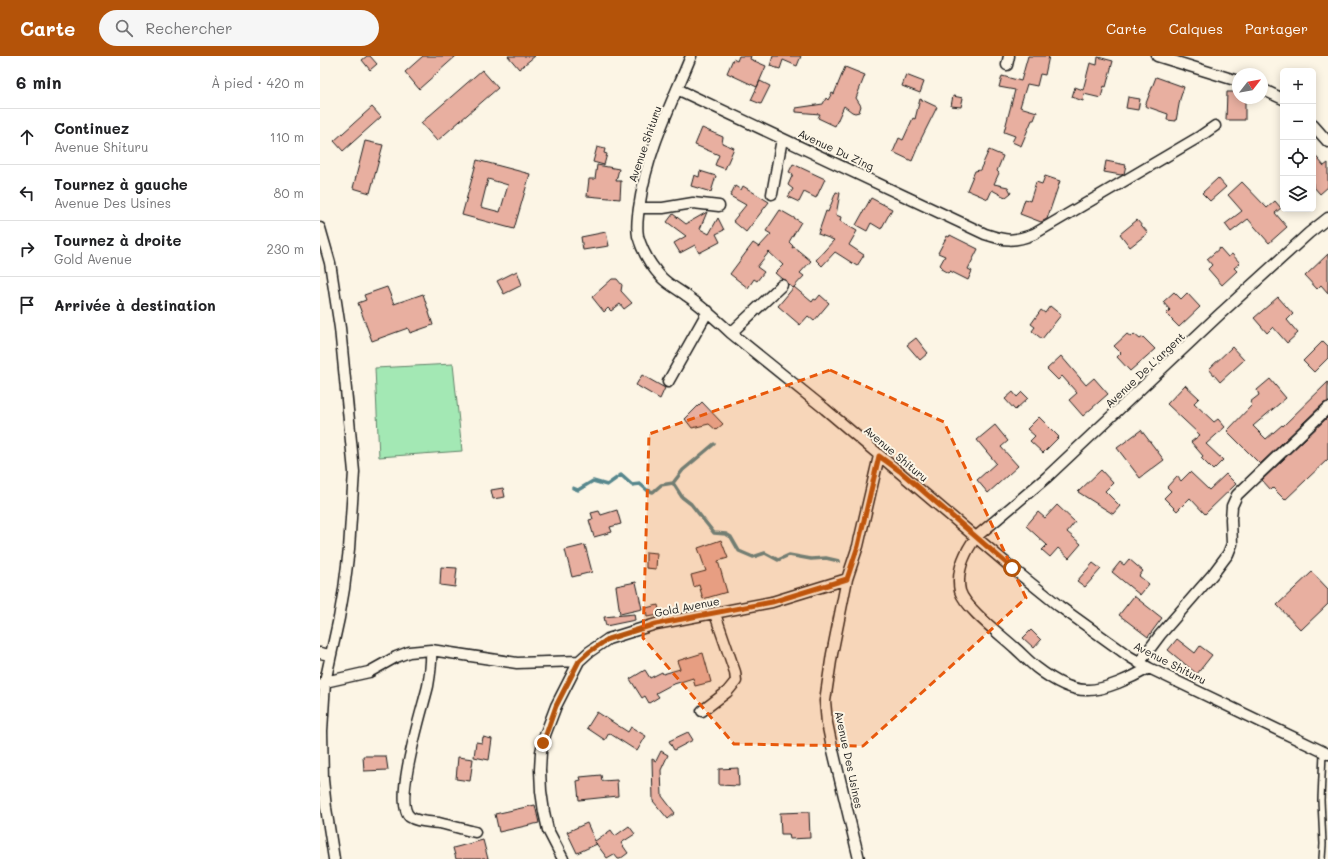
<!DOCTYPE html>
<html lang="fr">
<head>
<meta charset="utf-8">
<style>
  :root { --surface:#fff; --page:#f6f6f6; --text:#202124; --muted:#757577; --line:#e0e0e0; --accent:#b45309 }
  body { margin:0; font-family:Mali,sans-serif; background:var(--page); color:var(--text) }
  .controls { position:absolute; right:12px; top:12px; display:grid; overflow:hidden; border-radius:6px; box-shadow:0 2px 10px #0003 }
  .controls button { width:36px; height:36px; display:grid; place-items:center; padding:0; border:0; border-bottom:1px solid var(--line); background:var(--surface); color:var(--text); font:20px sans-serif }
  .compass { position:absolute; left:912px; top:12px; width:36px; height:36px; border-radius:50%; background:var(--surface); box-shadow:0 2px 10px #0003; rotate:59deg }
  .stop { position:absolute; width:12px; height:12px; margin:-9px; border:3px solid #b45309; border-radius:50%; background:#fff }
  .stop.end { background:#b45309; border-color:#fff; box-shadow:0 1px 4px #0008 }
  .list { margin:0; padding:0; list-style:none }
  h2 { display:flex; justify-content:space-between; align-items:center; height:52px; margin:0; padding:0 16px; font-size:17px }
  h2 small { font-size:13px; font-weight:400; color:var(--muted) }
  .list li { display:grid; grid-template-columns:26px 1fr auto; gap:12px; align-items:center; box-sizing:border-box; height:56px; padding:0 16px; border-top:1px solid var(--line) }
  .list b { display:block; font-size:15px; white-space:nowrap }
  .list p { margin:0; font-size:13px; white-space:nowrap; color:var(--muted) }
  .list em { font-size:13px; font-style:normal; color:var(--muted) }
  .icon { flex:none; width:22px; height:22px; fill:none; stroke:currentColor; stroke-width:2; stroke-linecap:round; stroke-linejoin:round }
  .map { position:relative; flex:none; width:1008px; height:803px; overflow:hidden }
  header { display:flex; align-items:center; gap:24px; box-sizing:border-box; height:56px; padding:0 20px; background:var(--accent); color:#fff }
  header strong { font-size:19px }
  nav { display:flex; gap:22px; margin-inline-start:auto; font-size:14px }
  .search { width:280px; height:36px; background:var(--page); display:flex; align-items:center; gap:10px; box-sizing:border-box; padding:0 14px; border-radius:22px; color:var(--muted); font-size:15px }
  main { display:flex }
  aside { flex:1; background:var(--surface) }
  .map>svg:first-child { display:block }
  .green { fill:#a3e8b4; stroke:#608268 }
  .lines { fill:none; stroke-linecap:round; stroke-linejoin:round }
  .stream { stroke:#57878d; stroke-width:3.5 }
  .building { fill:#e8afa0; stroke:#1c1c1c; fill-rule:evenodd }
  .lane-casing { stroke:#1c1c1c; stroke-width:8 }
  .street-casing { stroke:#1c1c1c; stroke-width:13 }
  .lane { stroke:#fcf5e5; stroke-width:5 }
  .street { stroke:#fcf5e5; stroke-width:10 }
  .route { stroke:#b45309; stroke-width:5 }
  .marked { fill:#e8590c; fill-opacity:0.2; stroke:#e8590c; stroke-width:3; stroke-dasharray:8 5; stroke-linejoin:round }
  .labels { text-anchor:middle; stroke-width:4; stroke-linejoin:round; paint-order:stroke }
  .street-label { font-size:11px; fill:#1c1c1c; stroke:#fcf5e5 }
</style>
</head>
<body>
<header>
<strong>Carte</strong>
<div class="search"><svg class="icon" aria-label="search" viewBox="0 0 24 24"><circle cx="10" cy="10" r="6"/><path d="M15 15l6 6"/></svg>Rechercher</div>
<nav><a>Carte</a><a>Calques</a><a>Partager</a></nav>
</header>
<main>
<aside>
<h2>6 min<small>À pied · 420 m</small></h2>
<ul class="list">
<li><svg class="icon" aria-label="ahead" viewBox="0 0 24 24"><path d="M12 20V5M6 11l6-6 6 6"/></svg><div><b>Continuez</b><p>Avenue Shituru</p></div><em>110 m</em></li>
<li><svg class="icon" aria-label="left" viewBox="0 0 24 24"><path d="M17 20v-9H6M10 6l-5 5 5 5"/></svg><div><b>Tournez à gauche</b><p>Avenue Des Usines</p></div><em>80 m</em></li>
<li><svg class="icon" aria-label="right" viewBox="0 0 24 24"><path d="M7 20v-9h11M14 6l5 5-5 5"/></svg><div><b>Tournez à droite</b><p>Gold Avenue</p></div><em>230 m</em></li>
<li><svg class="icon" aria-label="arrive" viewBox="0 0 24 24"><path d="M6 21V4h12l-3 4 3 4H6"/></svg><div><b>Arrivée à destination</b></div></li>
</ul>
</aside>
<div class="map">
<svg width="1008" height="803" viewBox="0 0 1008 803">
  <rect width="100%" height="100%" fill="#fcf5e5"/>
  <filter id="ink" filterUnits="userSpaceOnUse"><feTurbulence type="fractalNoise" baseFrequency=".025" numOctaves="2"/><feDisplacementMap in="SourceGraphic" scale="8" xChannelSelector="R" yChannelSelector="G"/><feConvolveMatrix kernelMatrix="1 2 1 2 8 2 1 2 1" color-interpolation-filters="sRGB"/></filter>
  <g filter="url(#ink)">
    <path class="green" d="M133,308L142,395L59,401L55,312Z"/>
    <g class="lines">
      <path class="stream" d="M353,427L363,414L394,388
        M253,432L258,434L273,425L287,429L301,419L312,429L320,428L327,434L333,436L341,429L353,427L362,441L371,448L394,477L406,478L411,481L419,495L433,501L445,497L458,504L469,499L491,503L506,502L519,505"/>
    </g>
    <path class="building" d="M47,0H50L57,8L50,14L42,4Z
      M103,0H136L99,33L85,16Z
      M188,0H215L199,13Z
      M419,0H431L430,3L446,10L437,31L407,17L413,3L417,5Z
      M453,0H481L477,10L463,4L460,13L450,10Z
      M708,0H729L725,19L720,18L717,30L707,28L700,51L717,56L714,64H712L701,90L692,86L695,80L684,76L695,34L679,31L682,20L701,25Z
      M778,1L793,5L786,31L784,30L781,42L764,38L763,45L752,41L755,31L763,34L770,7L777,9Z
      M525,11L545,19L536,42L541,50L539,56L535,57L532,56L524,50L515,70L498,62L500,58L476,56V52L503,48L506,42L508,44L512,37L514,38Z
      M162,14L178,32L117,85L101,67Z
      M586,19L604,26L600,37L582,30Z
      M836,21L864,31L860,43L856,65L847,64L848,58L825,50Z
      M440,25L450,30L441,48L431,44Z
      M907,36H918V42H925V64H906Z
      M633,40L643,42L641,51L631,50Z
      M808,41L820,43L818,54L806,52Z
      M600,43L617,51L600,85V86L592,105L573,96L579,82L583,84L593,62L595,63Z
      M52,51L61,61L23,95L14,85Z
      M382,72L403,81L402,87L414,92L405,113L395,109L399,99L375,89Z
      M45,85L63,89L50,137L33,132Z
      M277,91L285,93L284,97L287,98L284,109L273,106Z
      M669,94L683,100L677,115L679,117L674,128L688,131L691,137L686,141L683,140L672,134L668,143L647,134L655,115L660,114Z
      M993,97L1004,110L1008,107V131L1000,138L993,130Z
      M157,104L210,118L194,173L142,159ZM168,123L188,129L180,156L161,151Z
      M786,105L806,109L804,118L801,119L784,116Z
      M473,108L505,123L496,142L484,136L479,146L468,141L473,133L468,129L473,118L469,116Z
      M277,109L299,113L296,125H301L300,143L267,140L269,123H275Z
      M380,115L396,120L391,136L371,130L374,119L379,121Z
      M725,120L740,125L727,163L721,166L700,158L705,143L710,145L716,126L722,128Z
      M898,122L906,131L890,145L882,137Z
      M922,126L947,152L955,145L961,152L955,157L967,171L949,187L928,163L911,176L905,168L922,155L908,139Z
      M415,130L421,134L423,130L449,146L426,176L413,165L426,149L410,140Z
      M516,136L520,137L516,159L521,161L520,165L537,175L529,189L544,199L537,210L515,196L502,210L496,204L514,184L498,178L506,155L508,156Z
      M551,142L572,153L561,173L551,167L547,175L536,169Z
      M460,154L481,166L469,186L473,190L472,192L474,191L491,205L480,217L484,220L473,232L468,228L466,224L462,223L455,217L463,209L449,196L437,211L444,216L437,225L434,223L428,232L410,218L433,187L439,191L451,178L446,175Z
      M387,156L380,173L389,178L398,162L404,174L396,178L400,186L379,197L375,189L360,197L354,187L366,180L347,166L353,158L366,168Z
      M817,164L828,177L810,191L800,178Z
      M286,176L289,190L263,194L261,181Z
      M630,179L658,193L648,213L652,215L648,224L630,215L628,217L621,213L622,211L620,209L625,200L618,197L627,180L629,181Z
      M900,192L908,201L912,198L920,207L914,212L917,215L902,229L888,213L892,209L887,203Z
      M1008,198V237L1001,229L997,233L985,220Z
      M197,215L202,229L184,238L177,225Z
      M292,223H297L302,229L301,235L312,247L304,253L300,248L291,255L288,252L284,256L272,241Z
      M67,231L74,248L103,238L113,269L90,277L88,272L52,285L38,247L46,244L44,239Z
      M474,231L492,246L494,243L496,244L500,239L509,247L494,265L488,260L480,269L458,250Z
      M854,236L861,243L867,237L880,251L859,271L846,258L850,254L843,246Z
      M958,241L973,258L967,264L978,277L967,287L953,271L947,277L934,262Z
      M730,250L741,259L722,283L712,275L715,271L711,268L721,254L725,257Z
      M807,278L811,281L814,278L820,283L823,281L835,293L810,315L797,301L801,297L794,290Z
      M596,282L608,297L600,304L587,289Z
      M1003,285L1008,290V302L994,316L983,305Z
      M912,291L924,304L900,326L889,313Z
      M741,300L766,329L774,322L788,338L763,360L749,344L757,337L742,320L738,324L727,313Z
      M322,319L345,332L340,343L316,329Z
      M950,323L966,342L933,370L946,383L962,369L963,370L1008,326V346L1004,347L940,408L907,375L932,349L930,346L939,339L937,334Z
      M865,329L879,342L874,347L894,366L898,363L905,371L886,388L903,404L893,414L881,402L883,400L871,386L880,379L847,348Z
      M693,336L697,341L702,336L708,342L695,354L685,343Z
      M382,346L403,368L396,374L389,368L372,372L365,363Z
      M719,361L739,381L723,397L710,385L715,380L707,373Z
      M1008,361V403L965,444L953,432L951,434L942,424Z
      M675,369L688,385L681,391L698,410L668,437L657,424L676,407L657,384Z
      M821,374L844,404L820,422L797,392Z
      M781,414L793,427L785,435L800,450L793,458L758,436Z
      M870,416L889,434L906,418L916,428L885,458L870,442L857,455L844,442L851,435L847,431L857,420L861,425Z
      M183,432L185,441L173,443L171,434Z
      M737,449L755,466L747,476L761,488L749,502L738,492L730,501L722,494L727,489L706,470L718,456L725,462Z
      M297,454L301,468L290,471L292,476L274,481L269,464L273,463L271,457L279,455L281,459Z
      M401,484L408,502L398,505L407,536L383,543L379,529L374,531L371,519L386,515L378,492Z
      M265,489L272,516L252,521L245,494Z
      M326,496L337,497L336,513L326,512Z
      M809,503L823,515L819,520L829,528L820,539L792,516L800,506L804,509Z
      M773,507L781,513L765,531L757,525Z
      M121,511L137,512L135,531L120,529Z
      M992,516L1008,533V548L981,574L957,549Z
      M316,526L322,553L300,558L296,530Z
      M814,540L842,562L828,581L799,559Z
      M338,549L340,559L327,561L326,552Z
      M314,558L315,564L286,570L284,561Z
      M711,574L721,584L714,592L703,582Z
      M857,583L875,597L880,590L892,599L877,618L848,594Z
      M383,597L391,626L375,630L373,622L351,629L336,637L339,641L329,647L325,640L322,642L310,623L325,614L330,622L342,616L343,618L360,613L357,605Z
      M277,656L308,676L311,671L326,680L317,695L289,677L285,684L267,672Z
      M368,676L373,684L354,694L349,685Z
      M163,681L172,683L169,704L154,701L156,686L162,687Z
      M341,695L348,699L341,714L342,740L355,757L348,763L333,745L332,703L336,705Z
      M43,700H66L68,714L44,715Z
      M138,701L153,703L150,725L136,723Z
      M418,712L419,730L399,729V713Z
      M281,719L282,725L297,724L298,740L259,744L257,725L261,724L260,721Z
      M215,749L219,767L179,776L175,758Z
      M489,756L490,782L470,783L469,778H461L460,757Z
      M267,767L275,785L291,774L295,780L309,770L315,778L301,787L308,797L300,803H298L294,798L287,802L275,786L277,788L257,797L247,776Z
      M163,784L168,803H136L133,792Z"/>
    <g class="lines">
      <g class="lane-casing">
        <path id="lane" d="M1002,803L1003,788L1001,744L1003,696"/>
      </g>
      <g class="street-casing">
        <path id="street" d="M371,0C352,47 327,95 320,146C318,157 316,169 318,180C322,195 332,211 342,222C349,229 359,234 367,240C383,251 397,264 411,277L505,353L692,512L739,550L810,601L829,612L1008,698
          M837,0L918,25
          M687,9L689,0
          M357,33L665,178C686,185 694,186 714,178L879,81L895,70
          M942,33L963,43
          M993,69L1008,86
          M452,138L462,83
          M319,152H343L373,147L399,150
          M0,172L10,207L20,272L34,416L29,493L24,533L19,562L5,626L2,675L3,724L6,752L14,803
          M411,277L462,229
          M348,326L388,255
          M111,594C112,607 110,618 108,630C103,652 72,747 90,761C97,766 111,766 119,767C132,770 143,773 155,776
          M0,597L10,599
          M819,607L840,579L893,518L908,498L912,488L911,463L912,450L917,439L1008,352
          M829,612C813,621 784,635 766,634C749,634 730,622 717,612C709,606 702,598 694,591C681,579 645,552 640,535C636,516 645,496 656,481L727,421L900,258L989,177L1008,162
          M1,629L5,626L49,616L76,601L89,596L111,594L197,607L259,605
          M382,655L407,636L416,625L415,616L395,558
          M243,803L228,774L224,756L221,735L220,714L221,696L225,679L236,650L259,605L269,596L288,583L336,568L452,546L527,523
          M539,803L511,686L507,667L505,645L512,598L527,523L538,490L559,400"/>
      </g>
      <use href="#lane" class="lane"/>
      <use href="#street" class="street"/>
    </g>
  </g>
  <g class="lines" filter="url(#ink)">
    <path class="route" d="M223,687L236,650L259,605L269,596L288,583L336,568L452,546L527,523L538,490L559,400L581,416L692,512"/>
  </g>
  <path class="marked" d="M510,314L624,366L706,542L543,690L414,688L323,582L329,378Z"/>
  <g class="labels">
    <g class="street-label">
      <text transform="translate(325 88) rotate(-71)" y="4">Avenue Shituru</text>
      <text transform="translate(516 94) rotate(25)" y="4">Avenue Du Zing</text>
      <text transform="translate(825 314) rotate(-43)" y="4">Avenue De L'argent</text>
      <text transform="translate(576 398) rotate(40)" y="4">Avenue Shituru</text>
      <text transform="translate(367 551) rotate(-11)" y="4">Gold Avenue</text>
      <text transform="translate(850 607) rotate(27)" y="4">Avenue Shituru</text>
      <text transform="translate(529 704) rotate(78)" y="4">Avenue Des Usines</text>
    </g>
  </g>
</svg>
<div class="controls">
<button>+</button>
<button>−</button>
<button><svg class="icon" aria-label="locate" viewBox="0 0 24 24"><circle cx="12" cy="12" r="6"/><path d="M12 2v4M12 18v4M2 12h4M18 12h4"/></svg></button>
<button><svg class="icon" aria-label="layers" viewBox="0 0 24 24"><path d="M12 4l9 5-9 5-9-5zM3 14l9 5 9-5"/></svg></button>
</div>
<svg class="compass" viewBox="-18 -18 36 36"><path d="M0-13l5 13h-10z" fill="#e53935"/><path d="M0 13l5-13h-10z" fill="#757577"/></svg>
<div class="stop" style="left:692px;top:512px"></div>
<div class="stop end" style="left:223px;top:687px"></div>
</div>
</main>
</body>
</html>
